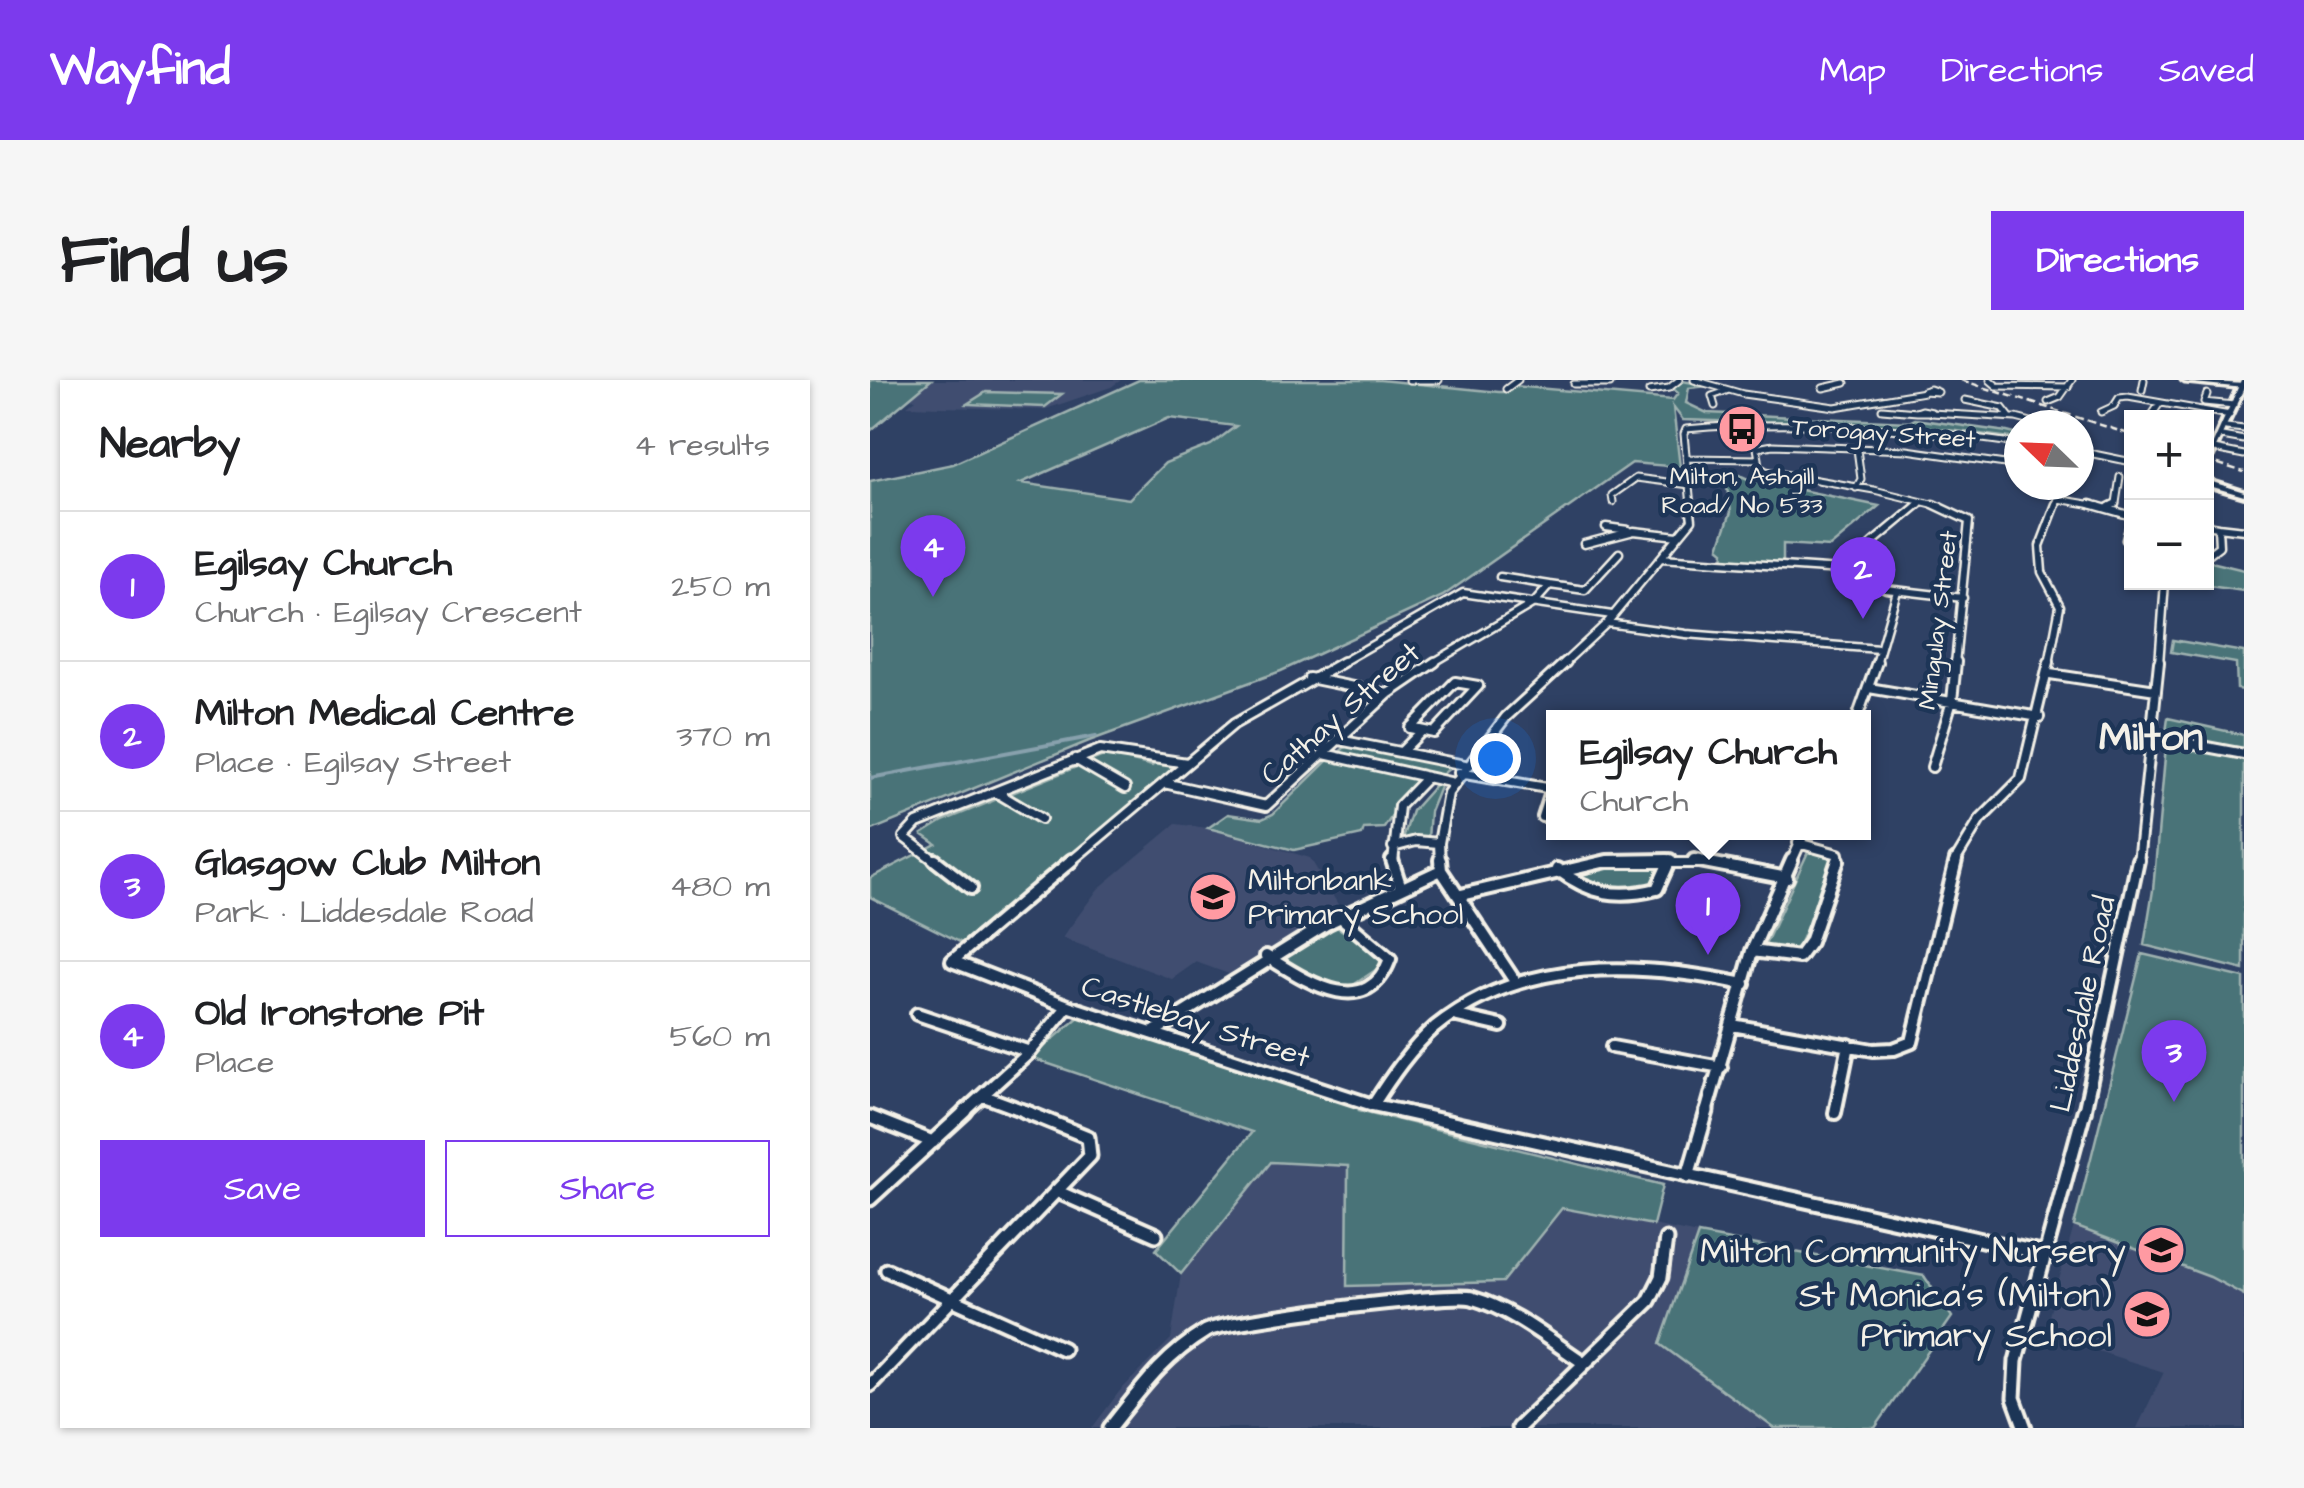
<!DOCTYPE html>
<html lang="en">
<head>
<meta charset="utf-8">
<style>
  :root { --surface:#fff; --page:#f6f6f6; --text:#202124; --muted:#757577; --line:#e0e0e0; --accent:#7c3aed }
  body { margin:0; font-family:"Architects Daughter",sans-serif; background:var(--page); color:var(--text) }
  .controls { position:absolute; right:30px; top:30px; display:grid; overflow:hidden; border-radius:0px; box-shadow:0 2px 8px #0004 }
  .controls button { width:90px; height:90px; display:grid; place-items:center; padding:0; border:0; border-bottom:2px solid var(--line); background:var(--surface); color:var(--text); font:50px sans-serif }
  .compass { position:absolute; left:1134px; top:30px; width:90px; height:90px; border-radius:50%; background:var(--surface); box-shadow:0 2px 8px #0004; rotate:293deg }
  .you { position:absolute; left:625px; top:378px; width:35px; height:35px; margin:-25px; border:8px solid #fff; border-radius:50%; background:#1a73e8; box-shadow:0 0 0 15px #1a73e833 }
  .badge { display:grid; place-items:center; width:65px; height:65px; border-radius:50%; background:var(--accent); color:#fff; font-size:32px; font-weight:700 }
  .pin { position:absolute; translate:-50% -82px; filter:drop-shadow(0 2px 5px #0008) }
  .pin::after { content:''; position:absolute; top:52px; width:35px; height:30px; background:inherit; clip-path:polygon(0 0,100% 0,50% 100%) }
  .popup { position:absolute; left:676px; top:330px; width:325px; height:130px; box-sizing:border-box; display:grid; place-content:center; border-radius:0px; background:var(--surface); filter:drop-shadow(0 2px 8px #0005); font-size:32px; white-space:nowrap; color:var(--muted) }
  .popup b { font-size:38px; color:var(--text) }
  .popup::after { content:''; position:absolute; left:50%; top:100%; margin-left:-20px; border:20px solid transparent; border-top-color:var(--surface) }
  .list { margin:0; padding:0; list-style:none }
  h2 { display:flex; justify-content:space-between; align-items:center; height:130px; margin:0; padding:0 40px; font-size:42px }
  h2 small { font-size:32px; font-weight:400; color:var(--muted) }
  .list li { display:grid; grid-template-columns:65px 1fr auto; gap:30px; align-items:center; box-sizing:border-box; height:150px; padding:0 40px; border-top:2px solid var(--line) }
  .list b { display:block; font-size:38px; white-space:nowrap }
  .list p { margin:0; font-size:32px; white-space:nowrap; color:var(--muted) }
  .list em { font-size:32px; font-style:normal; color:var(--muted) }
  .actions { display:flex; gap:20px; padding:30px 40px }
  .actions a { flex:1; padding:22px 0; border:2px solid var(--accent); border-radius:0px; text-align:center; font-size:35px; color:var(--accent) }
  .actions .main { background:var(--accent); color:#fff }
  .map { position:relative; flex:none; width:1374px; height:1048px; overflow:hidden; border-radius:0px }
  header { display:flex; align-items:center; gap:60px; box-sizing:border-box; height:140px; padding:0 50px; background:var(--accent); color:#fff }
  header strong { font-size:48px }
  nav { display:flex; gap:55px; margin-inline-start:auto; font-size:35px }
  .intro { display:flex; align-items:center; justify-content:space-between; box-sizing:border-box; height:240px; padding:0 60px }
  h1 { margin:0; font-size:70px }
  .button { padding:25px 45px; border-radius:0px; background:var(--accent); color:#fff; font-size:35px; font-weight:700 }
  main { display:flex; gap:60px; padding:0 60px }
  aside { flex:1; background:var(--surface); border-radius:0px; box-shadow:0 2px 8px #0004 }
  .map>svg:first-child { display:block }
  .built { fill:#404e70 }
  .green { fill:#4a7378; stroke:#9fb2b0; stroke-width:2.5; fill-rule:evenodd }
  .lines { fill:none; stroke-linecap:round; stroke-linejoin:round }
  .stream { stroke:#88a1ad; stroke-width:4 }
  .street-far4-casing { stroke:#f4f1e8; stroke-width:9 }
  .street-far3-casing { stroke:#f4f1e8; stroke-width:11 }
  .street-far2-casing { stroke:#f4f1e8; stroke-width:14 }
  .street-far1-casing { stroke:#f4f1e8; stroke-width:18 }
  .street-casing { stroke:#f4f1e8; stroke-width:19 }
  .secondary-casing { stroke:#f4f1e8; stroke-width:8 }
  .primary-casing { stroke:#f4f1e8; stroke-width:7 }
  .street-far4 { stroke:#1d3557; stroke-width:5 }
  .street-far3 { stroke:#1d3557; stroke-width:6 }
  .street-far2 { stroke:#1d3557; stroke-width:8 }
  .street-far1 { stroke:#1d3557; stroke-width:10 }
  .street { stroke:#1d3557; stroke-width:11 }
  .secondary { fill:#1d3557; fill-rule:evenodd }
  .primary { fill:#1d3557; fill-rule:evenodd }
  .rail { stroke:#f4f1e8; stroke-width:2.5; stroke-dasharray:8 4; stroke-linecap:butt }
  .secondary-bridge-casing { stroke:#f4f1e8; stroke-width:10; stroke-linecap:butt }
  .secondary-bridge { stroke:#1d3557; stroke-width:6 }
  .labels { text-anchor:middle; stroke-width:9; stroke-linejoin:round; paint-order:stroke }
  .far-street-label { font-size:25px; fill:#f4f1e8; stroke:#1d3557 }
  .far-poi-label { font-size:25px; fill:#f4f1e8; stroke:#1d3557 }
  .street-label { font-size:30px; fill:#f4f1e8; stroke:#1d3557 }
  .poi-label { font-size:30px; fill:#f4f1e8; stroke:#1d3557; text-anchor:start }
  .near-poi-label { font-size:35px; fill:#f4f1e8; stroke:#1d3557; text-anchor:end }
  .district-label { font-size:40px; font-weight:bold; fill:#f4f1e8; stroke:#1d3557 }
</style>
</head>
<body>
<header>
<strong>Wayfind</strong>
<nav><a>Map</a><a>Directions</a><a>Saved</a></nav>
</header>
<div class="intro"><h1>Find us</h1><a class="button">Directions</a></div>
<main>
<aside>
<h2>Nearby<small>4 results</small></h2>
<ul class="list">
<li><span class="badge">1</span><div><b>Egilsay Church</b><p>Church · Egilsay Crescent</p></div><em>250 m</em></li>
<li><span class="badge">2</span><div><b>Milton Medical Centre</b><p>Place · Egilsay Street</p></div><em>370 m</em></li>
<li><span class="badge">3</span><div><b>Glasgow Club Milton</b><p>Park · Liddesdale Road</p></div><em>480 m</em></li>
<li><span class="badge">4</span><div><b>Old Ironstone Pit</b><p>Place</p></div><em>560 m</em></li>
</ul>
<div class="actions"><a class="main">Save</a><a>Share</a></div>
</aside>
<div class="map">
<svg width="1374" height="1048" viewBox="0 0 1374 1048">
  <rect width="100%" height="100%" fill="#2f4164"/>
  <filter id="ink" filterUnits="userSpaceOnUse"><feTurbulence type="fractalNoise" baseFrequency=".01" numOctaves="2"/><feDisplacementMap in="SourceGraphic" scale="20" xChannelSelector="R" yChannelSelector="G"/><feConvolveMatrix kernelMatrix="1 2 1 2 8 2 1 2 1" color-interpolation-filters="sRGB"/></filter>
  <g filter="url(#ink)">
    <path class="built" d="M61,0H251L241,7L173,30L37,26L46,19L38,18Z
      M306,444L338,448L440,478L469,526L359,594L326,582L302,599L192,558L228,509Z
      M401,782L478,785L477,906L633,902L692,827L828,854L790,964L904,1048H222L249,1012L301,959L311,894Z
      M1204,846L1340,897L1374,915V1048H1267L1294,992L1174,954Z"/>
    <path class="green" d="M0,0H61L0,51Z
      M269,0H510L629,12H639L644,6L803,20L808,13L802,8L813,1L838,6L819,8L816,23L837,33L1039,42L1045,39L1137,52L1149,55V59L1062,48L813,40L803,27L810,87L762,83L573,216L411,291L219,361L0,451V101L83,84ZM299,38L366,46L341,65L295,83L259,119L151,103Z
      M116,12L192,14L175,27L97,24Z
      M869,95L878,99L1009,126L960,167L913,164V185L853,182L854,171L849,167L861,132L855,96Z
      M1337,181L1374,190V211L1318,203L1336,202Z
      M1303,260L1374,272V310L1367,309L1366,283L1301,272Z
      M1298,338L1374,355V369L1301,355L1296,352Z
      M1301,363L1374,378V590L1274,565L1283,510L1296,366Z
      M478,365L581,387L572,395L469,372Z
      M243,372L246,377L282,386L288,381L307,385L96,565L0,517V498L66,464L52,454L73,441Z
      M459,379L547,399L514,448L494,449L492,455L424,470L338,448L358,434L392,439L403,434Z
      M566,404L570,407L560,432L558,459L545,457L532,462L542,431Z
      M938,472L959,475L966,481L928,567L921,571L895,565Z
      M777,484L791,488L783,507C755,510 729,519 710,494L723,488Z
      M465,546L507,572L513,585L476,610L457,606L410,576L432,559Z
      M1272,574L1374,598V915L1340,897L1204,846Z
      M217,630L493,716L489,730L793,805L783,845L692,828L633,902L477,906L478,786L401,782L311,894L286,870L382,752L161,678Z
      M828,854L1054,896L1082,937L1005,1048H904L790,964Z"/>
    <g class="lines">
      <path class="stream" d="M0,398L226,356"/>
      <g class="street-far4-casing">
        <path id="street-far4" d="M539,0H569
          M824,0L873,14L965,27L1054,12
          M1120,0L1127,6L1198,7
          M704,4H740
          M953,8L975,3
          M636,9L648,0
          M1060,9L1068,12L1053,11Z
          M1272,10L1274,0
          M779,11L799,8L809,0
          M1337,14L1334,22L1364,25
          M1095,20L1133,28L1140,37
          M1178,22L1190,17L1202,0
          M845,26L842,16L859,10
          M1012,29L1047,32
          M1052,30L1062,32H1046Z
          M1231,32L1244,26L1249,18L1258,17L1360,35
          M1061,33L1146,38L1173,45
          M1280,38L1290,23
          M1356,47L1374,49
          M814,54L816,49C928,39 1038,48 1149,64
          M814,54L821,126
          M1352,56L1374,60
          M1344,69L1374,75
          M1209,71L1262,82
          M817,78L889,79
          M889,79L890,87L896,91L1004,110L1070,126
          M889,79L887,68L903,65L1037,70L1149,86
          M1183,105L1188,119L1185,126
          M986,108L991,99L987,69
          M1188,119L1229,126
          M743,122L742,115L766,98L820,105
          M1046,126L1051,122
          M1240,126L1246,123L1250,97"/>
      </g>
      <g class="street-far3-casing">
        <path id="street-far3" d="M1049,124L1002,163L986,195L1016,209L1093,218
          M1063,124L1099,141L1085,284
          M1220,124L1262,136
          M1239,127L1245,124
          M1262,137L1256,160L1262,165
          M1336,145L1348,147L1349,166L1336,176
          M736,147L758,150
          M1348,147L1374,150
          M714,164L764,151L808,156
          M791,178L986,191
          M630,197L680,205
          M737,243L816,254L1009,269
          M469,284L593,213L742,235
          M561,284L664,223L680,205L715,210L749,173
          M693,284L737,243L822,140L820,124
          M1006,284L1027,211
          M1179,284L1190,226L1172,192L1170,166L1186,124
          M1289,284L1295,202"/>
      </g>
      <g class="street-far2-casing">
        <path id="street-far2" d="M1180,294L1286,310
          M439,298L518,314
          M585,302L608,306L564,353L540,348Z
          M999,308L1169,337
          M987,338L1007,282
          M1283,357L1374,374
          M469,360L595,385
          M531,372L552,351
          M454,374L584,403
          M205,379L255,408
          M1062,387L1082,321L1086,282
          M589,393L683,409
          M294,403L396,426L518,314L565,282
          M126,412L171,439
          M672,437L681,409
          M928,463L968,474L969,483
          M523,467L546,461L569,463
          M68,483L34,457L47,443L230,370L317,383
          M199,483L364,344L473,282
          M523,483L529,426L557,397
          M570,483L569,463L578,413L636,337L696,282
          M729,483H837
          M921,483L935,452
          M1084,483L1110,440L1151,399L1179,282
          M1268,483L1289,282"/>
      </g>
      <g class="street-far1-casing">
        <path id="street-far1" d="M65,480L101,508
          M202,480L82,581L198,626L503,725L541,733
          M522,480L530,505
          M570,480L571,490L646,603
          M824,480L917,498
          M687,489C720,514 747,519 787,509L800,480
          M591,515L737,481L797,480
          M882,571L929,577L940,562L968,480
          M396,576C432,598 496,644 520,579L468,535
          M47,634L160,672
          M583,635L631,646
          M862,645L1003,670L1024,669L1042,662L1086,480
          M282,653L458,543L571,490
          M742,667L851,687
          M114,716L160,733
          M503,725C521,697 540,669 565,647C653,576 771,582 874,604
          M93,733L160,672L198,626
          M836,733L882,571L922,480
          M965,733L979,665
          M1214,733L1268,480"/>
      </g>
      <g class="street-casing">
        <path id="street" d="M529,731L1175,874
          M0,737L63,762
          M818,796L837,731
          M186,811L286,855
          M0,819L96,731
          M17,890L193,969
          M0,1005L220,776L218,757L154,731
          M240,1048C271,1009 293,977 336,951C355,940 582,912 602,918C643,930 678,959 714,983
          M648,1048L779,921L791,897L796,859
          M1155,1048L1144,1018L1146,981L1214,731"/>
      </g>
      <g class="secondary-casing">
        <path id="secondary" d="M1374,0V8L1342,76L1337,77L1371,1Z
          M1336,100L1374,112V116L1336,105Z"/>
      </g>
      <g class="primary-casing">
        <path id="primary" d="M1312,0L1374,4V8L1315,2Z"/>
      </g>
      <use href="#street-far4" class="street-far4"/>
      <use href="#street-far3" class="street-far3"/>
      <use href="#street-far2" class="street-far2"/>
      <use href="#street-far1" class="street-far1"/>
      <use href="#street" class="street"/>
      <use href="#secondary" class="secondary"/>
      <use href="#primary" class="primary"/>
      <path class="rail" d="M1091,0L1262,55
        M1336,80L1374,92"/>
      <g class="secondary-bridge-casing">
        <path id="secondary-bridge" d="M1336,80L1339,76"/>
      </g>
      <use href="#secondary-bridge" class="secondary-bridge"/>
    </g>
  </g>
  <defs>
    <g id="bus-disc" transform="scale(2.5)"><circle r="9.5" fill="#ff9aa2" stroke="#1d3557"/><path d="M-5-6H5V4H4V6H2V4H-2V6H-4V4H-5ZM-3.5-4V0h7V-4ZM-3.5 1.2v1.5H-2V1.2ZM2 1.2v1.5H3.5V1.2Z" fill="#111"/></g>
    <g id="school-disc" transform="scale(2.5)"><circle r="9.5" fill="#ff9aa2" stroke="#1d3557"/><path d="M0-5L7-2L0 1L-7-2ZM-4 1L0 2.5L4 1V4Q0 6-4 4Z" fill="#111"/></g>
  </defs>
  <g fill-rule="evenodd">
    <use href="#bus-disc" x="872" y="49"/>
    <use href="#school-disc" x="343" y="517"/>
    <use href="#school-disc" x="1291" y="870"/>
    <use href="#school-disc" x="1277" y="934"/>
  </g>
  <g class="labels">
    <g class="far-street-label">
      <text transform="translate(1014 52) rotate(4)" y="9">Torogay Street</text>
      <text transform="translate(1067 240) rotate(-83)" y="9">Mingulay Street</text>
    </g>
    <g class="far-poi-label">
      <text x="872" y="104">Milton, Ashgill<tspan x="872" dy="29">Road/ No 533</tspan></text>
    </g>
    <g class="street-label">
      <text transform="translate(470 333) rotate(-41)" y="10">Cathay Street</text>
      <text transform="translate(1212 624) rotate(-78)" y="10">Liddesdale Road</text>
      <text transform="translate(326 641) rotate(18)" y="10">Castlebay Street</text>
    </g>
    <g class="poi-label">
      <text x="378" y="510">Miltonbank<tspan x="378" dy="34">Primary School</tspan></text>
    </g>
    <g class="near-poi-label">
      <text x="1256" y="882">Milton Community Nursery</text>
      <text x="1242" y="926">St Monica's (Milton)<tspan x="1242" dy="40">Primary School</tspan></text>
    </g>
    <g class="district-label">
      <text x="1281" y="370">Milton</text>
    </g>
  </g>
</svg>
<div class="controls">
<button>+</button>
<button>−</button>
</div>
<svg class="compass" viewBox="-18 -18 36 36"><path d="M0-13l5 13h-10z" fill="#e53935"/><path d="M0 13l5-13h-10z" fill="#757577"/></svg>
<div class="you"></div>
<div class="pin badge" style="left:838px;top:575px">1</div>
<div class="popup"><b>Egilsay Church</b>Church</div>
<div class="pin badge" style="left:993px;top:239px">2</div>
<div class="pin badge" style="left:1304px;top:722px">3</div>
<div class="pin badge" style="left:63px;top:217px">4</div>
</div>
</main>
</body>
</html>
